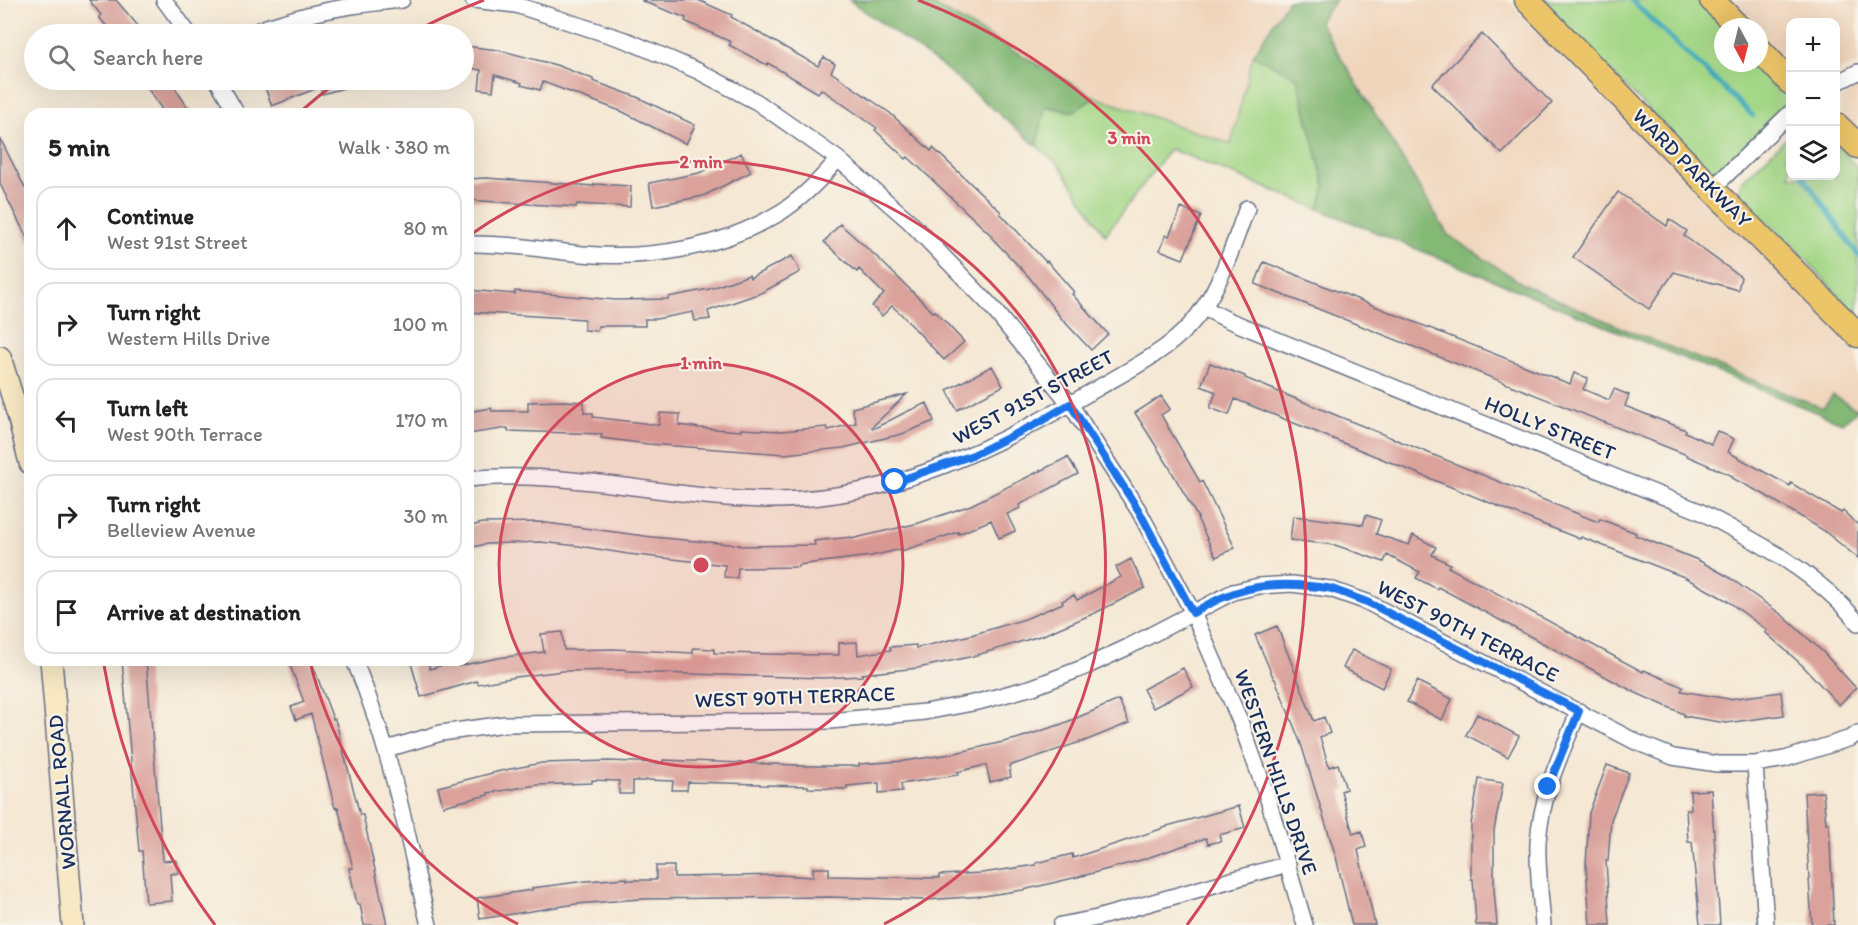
<!DOCTYPE html>
<html lang="en">
<head>
<meta charset="utf-8">
<style>
  :root { --surface:#fff; --page:#f2f2f2; --text:#222; --muted:#767676; --line:#e0e0e0 }
  body { margin:0; font-family:Itim,sans-serif; background:var(--page); color:var(--text) }
  .controls { position:absolute; right:18px; top:18px; display:grid; overflow:hidden; border-radius:12px; box-shadow:0 6px 24px #0002 }
  .controls button { width:54px; height:54px; display:grid; place-items:center; padding:0; border:0; border-bottom:2px solid var(--line); background:var(--surface); color:var(--text); font:30px sans-serif }
  .compass { position:absolute; left:1714px; top:18px; width:54px; height:54px; border-radius:50%; background:var(--surface); box-shadow:0 6px 24px #0002; rotate:173deg }
  .stop { position:absolute; width:18px; height:18px; margin:-14px; border:4px solid #1a73e8; border-radius:50%; background:#fff }
  .stop.end { background:#1a73e8; border-color:#fff; box-shadow:0 2px 6px #0008 }
  .list { margin:0; padding:0; list-style:none }
  h2 { display:flex; justify-content:space-between; align-items:center; height:78px; margin:0; padding:0 24px; font-size:26px }
  h2 small { font-size:20px; font-weight:400; color:var(--muted) }
  .list li { display:grid; grid-template-columns:39px 1fr auto; gap:18px; align-items:center; box-sizing:border-box; height:84px; margin:0 12px 12px; padding:0 12px; border:2px solid var(--line); border-radius:18px }
  .list b { display:block; font-size:22px; white-space:nowrap }
  .list p { margin:0; font-size:20px; white-space:nowrap; color:var(--muted) }
  .list em { font-size:20px; font-style:normal; color:var(--muted) }
  .icon { flex:none; width:33px; height:33px; fill:none; stroke:currentColor; stroke-width:2; stroke-linecap:round; stroke-linejoin:round }
  .map { position:relative; flex:none; width:1858px; height:925px; overflow:hidden }
  .search { position:absolute; background:var(--surface); box-shadow:0 6px 24px #0002; left:24px; top:24px; width:450px; height:66px; display:flex; align-items:center; gap:15px; box-sizing:border-box; padding:0 21px; border-radius:33px; color:var(--muted); font-size:22px }
  .panel { position:absolute; background:var(--surface); box-shadow:0 6px 24px #0002; left:24px; top:108px; width:450px; height:558px; border-radius:18px }
  .map>svg:first-child { display:block }
  .built { fill:#f0d5bc }
  .green { fill:#a4d787; stroke:#608372; stroke-width:1.5 }
  .forest { fill:#83b874; stroke:#4f7469; stroke-width:1.5 }
  .lines { fill:none; stroke-linecap:round; stroke-linejoin:round }
  .stream { stroke:#3daabc; stroke-width:5 }
  .building { fill:#daa29b }
  .minor-casing { stroke:#677087; stroke-width:18 }
  .secondary-casing { stroke:#677087; stroke-width:24 }
  .primary-casing { stroke:#677087; stroke-width:27 }
  .minor { stroke:#fff; stroke-width:15 }
  .secondary { stroke:#f8e8c3; stroke-width:21 }
  .primary { stroke:#edc569; stroke-width:24 }
  .route { stroke:#1a73e8; stroke-width:8 }
  .ring { fill:none; stroke:#d1495b; stroke-width:3 }
  .labels { text-anchor:middle; stroke-width:4.5; stroke-linejoin:round; paint-order:stroke }
  .street-label { font-size:21px; fill:#1b2f5e; stroke:#f7f3e8 }
  .centre { fill:#d1495b; stroke:#f7f3e8; stroke-width:3 }
  .ring-label { font-size:18px; text-anchor:middle; font-weight:bold; fill:#d1495b; stroke:#f7f3e8; stroke-width:4.5; stroke-linejoin:round; paint-order:stroke }
</style>
</head>
<body>
<div class="map">
<svg width="1858" height="925" viewBox="0 0 1858 925">
  <rect width="100%" height="100%" fill="#f7f3e8"/>
  <filter id="ink" filterUnits="userSpaceOnUse"><feTurbulence type="fractalNoise" baseFrequency=".0167" numOctaves="2"/><feDisplacementMap in="SourceGraphic" scale="12" xChannelSelector="R" yChannelSelector="G"/><feConvolveMatrix kernelMatrix="1 2 1 2 8 2 1 2 1" color-interpolation-filters="sRGB"/></filter>
  <filter id="wash" filterUnits="userSpaceOnUse"><feTurbulence type="fractalNoise" baseFrequency=".008" numOctaves="4" result="noise"/><feDisplacementMap in="SourceGraphic" scale="24" xChannelSelector="R" yChannelSelector="G"/><feGaussianBlur stdDeviation="1.35" result="paint"/><feColorMatrix in="noise" values="0 0 0 0 0 0 0 0 0 0 0 0 0 0 0 0 0 1.4 0 .05"/><feComposite in="paint" operator="in"/></filter>
  <g filter="url(#wash)">
    <rect width="100%" height="100%" fill="#f5e8d4"/>
    <path class="built" d="M925,0H1288L1253,55L1232,144L1095,97Z
      M1336,0H1506L1816,306L1858,354V409L1833,395L1823,408L1622,328L1523,284L1448,235L1319,21Z
      M1725,0H1858V63L1836,72V22H1790V66L1759,35V27H1752Z
      M1858,86V136L1841,114L1842,99Z"/>
    <path class="green" d="M1537,0H1700L1726,27H1723V63H1759L1788,93L1790,102L1723,167L1714,170L1704,164Z
      M1253,55L1297,77L1325,186L1319,209L1170,149L1105,235L1060,166L1037,146L1045,106L1073,112L1095,97L1231,144Z
      M1790,135V176H1836V143L1858,169V317L1806,259L1747,202L1740,191L1741,182Z"/>
    <path class="forest" d="M849,0H925L1095,97L1073,112L1045,106L1037,146L943,67Z
      M1288,0H1336L1319,21L1448,235L1523,284L1622,328L1823,408L1833,395L1858,410L1842,423L1319,209L1325,186L1297,77L1253,55Z"/>
    <g class="lines">
      <path class="stream" d="M1631,0L1753,116
        M1788,155L1790,158
        M1803,176L1858,255"/>
    </g>
    <g id="blocks">
      <path class="building" d="M89,0H116L145,34H113L99,17L101,15Z
        M642,0H698L732,15L731,17L818,66L824,57L835,64L831,72L890,113L931,151L933,148L1001,212L1000,213L1046,262L1047,261L1074,292L1072,294L1108,334L1091,350L1061,318L1029,277L991,237L992,236L908,157L906,159L875,130L877,128L821,89L818,93L768,63L767,65L729,45L731,42L685,21L686,18L642,1Z
        M1482,34L1552,103L1502,154L1432,85Z
        M464,46L499,50L556,65L593,79V81L637,97L695,125L686,144L623,112L543,82L540,90L521,85L522,83L495,75L493,91L479,89L481,70L464,67Z
        M142,80H170L192,114H165Z
        M262,80H359V84L322,94L320,87L272,106Z
        M0,138L30,198V244L0,184Z
        M741,153L751,172L703,196L653,206L649,183L699,173Z
        M486,178L594,186V184L631,186L630,207L577,204L576,207L468,200V179Z
        M1618,192L1667,226L1669,219L1687,231L1684,236L1741,277L1738,290L1674,272L1649,309L1573,257Z
        M1181,208L1201,216L1183,259L1160,250L1166,235L1169,236Z
        M840,224L878,258L933,312L935,311L964,342L944,360L901,314L892,306L882,316L872,306L884,294L859,269L857,272L824,242Z
        M792,256L800,272L761,293L708,311L710,319L695,321L693,312L656,319H645V326H598L597,331L584,330V319L468,312V290L515,294V291L616,300L668,299V297L709,289L749,275L750,278Z
        M1264,262L1570,384L1574,373L1588,378L1583,389L1609,400L1614,389L1629,395L1625,406L1686,430L1685,432L1711,444L1717,431L1734,439L1728,452L1790,486L1791,483L1841,513L1843,511L1858,525V558L1823,530L1765,495L1732,478L1733,476L1687,456V455L1255,284Z
        M1210,363L1245,376V378L1598,522L1600,519L1636,533L1635,535L1698,560L1727,576L1782,615L1823,652L1856,688L1839,705L1803,666L1765,632L1767,630L1726,600L1684,577L1581,537L1580,539L1532,520L1235,399L1229,415L1210,408L1216,392L1201,386Z
        M992,366L1003,386L957,410L947,390Z
        M907,394L872,427L873,429L906,412L927,403L934,421L902,434L843,448L784,454L648,444L601,438L602,434L508,431V428L468,434V412L491,408L492,411H528V402L564,401L584,402V413H593V417L659,425L660,413L680,414L679,425L700,428L741,431V429L781,431L827,427L828,430L856,423L852,408Z
        M1161,396L1170,409L1161,415L1200,482L1202,481L1235,548L1216,557L1197,518H1198L1168,465L1135,413Z
        M1068,457L1078,474L1019,505L1020,508L1007,514L1015,531L999,538L991,520L959,534L958,532L902,551V549L871,556L798,565V567L738,568L737,578L724,577L725,565L628,554L579,546L540,542L487,544L468,548V527L482,523L539,522L652,537L740,545V546L815,545L814,541L851,537V539L919,523L971,505Z
        M1366,515L1381,520L1376,534L1409,545L1413,535L1436,547L1432,555L1450,564L1448,567L1643,672L1644,670L1683,687L1681,691L1729,699L1781,692L1784,715L1726,723L1684,716V714L1636,693L1438,587L1437,589L1416,578L1420,572L1387,555L1384,562L1335,545L1290,540L1293,516L1355,523L1363,525Z
        M1131,559L1145,588L1095,613L1043,635L974,656L918,668L862,674V676L823,678L626,672V670L563,671L516,677L478,684L477,681L421,697L410,660H427L430,669L457,661L458,666L498,658L544,652L541,634L562,632L564,650L613,649L693,653V648L714,649V653L821,655H839V643L857,642L858,655L891,650L890,647L916,645V648L971,635L1025,619L1063,603L1062,601L1074,595L1077,600L1121,577L1116,567Z
        M1277,626L1314,721L1324,717L1330,733L1320,737L1329,767L1338,764L1346,789L1341,791L1353,834L1362,831L1366,847L1358,850L1375,925H1352L1336,857L1301,744L1275,679H1274L1255,635Z
        M1352,650L1391,669L1382,688L1343,668Z
        M122,660H146L163,861L176,860L178,873L170,874L172,901L146,903L142,851H139Z
        M288,660H311L333,719H335L360,815H363L387,925H364L360,904H357L349,868H353L338,807L335,808L311,714L296,720L291,707L304,702Z
        M1183,668L1193,687L1153,708L1143,689Z
        M1417,681L1452,699L1442,720L1407,702Z
        M1119,700L1129,723L1080,743V742L1009,766L1011,777L990,782L986,765L957,772L958,775L901,784L902,791L879,793V783L847,786V789L808,788V786L760,785V784L688,782L687,790H672L673,781L646,780V781H633V794H619V781L592,780V783L537,785L488,793V795L443,806L438,787L500,771L542,763L608,761L663,763V760L798,765V766H859V764L904,761L951,754L1016,739L1062,724Z
        M1477,714L1519,736L1508,757L1466,735Z
        M1607,765L1629,773L1611,820L1608,861H1606L1610,925H1590L1586,866L1589,813Z
        M1479,779L1503,783L1494,830V890L1497,925H1476L1473,879H1471V824Z
        M1711,790L1720,925H1700L1692,842H1688L1686,810H1691L1690,791Z
        M1823,792L1826,823H1829L1834,925H1812L1810,895L1804,793Z
        M1239,806L1245,828L1219,835L1221,841L1208,844L1206,838L1141,860L1086,875L1023,890L983,896L926,900L829,897L640,899L576,904L480,919L477,898L532,890V888L586,881L627,878V880H656V866H674V877L778,875L813,877V868H829V876L939,878V875L982,873L1036,865V863L1072,854L1073,858L1167,827V826Z"/>
    </g>
  </g>
  <g filter="url(#ink)">
    <use href="#blocks" fill-opacity="0" stroke="#677087" stroke-width="1.5"/>
    <g class="lines">
      <g class="minor-casing">
        <path id="minor" d="M164,0L189,34
          M473,0L516,5L628,41L698,71L757,102L838,159L909,221L990,305L1070,404L1139,511L1193,613L1240,721L1267,796L1305,925
          M249,34C260,29 271,25 283,22C323,9 361,4 402,0
          M217,80L237,114
          M1836,83L1858,72
          M1712,189L1790,113
          M468,244C506,243 544,250 582,254C650,260 722,248 781,212C803,198 821,179 838,159
          M1204,308L1228,320L1699,511C1756,541 1817,572 1858,623
          M468,479C572,468 675,501 779,500C896,498 998,446 1096,389C1129,370 1164,353 1190,325C1219,293 1232,248 1247,208
          M354,660C390,745 407,836 429,925
          M387,749L441,733L505,724L830,721L925,712L978,702L1033,687L1085,667L1128,647L1233,592L1259,586L1292,584L1330,589L1367,602L1636,742L1673,757L1717,764H1755L1785,759L1851,738L1858,733
          M1755,764L1766,925
          M1061,925L1097,918L1288,864
          M1543,925C1541,898 1537,869 1538,842C1541,796 1561,753 1579,711"/>
      </g>
      <g class="secondary-casing">
        <path id="secondary" d="M0,357L18,415L30,463
          M51,660L73,925"/>
      </g>
      <g class="primary-casing">
        <path id="primary" d="M1527,0L1712,189L1858,335
          M1712,0L1738,27
          M1759,49L1790,82
          M1836,125L1858,146"/>
      </g>
      <use href="#minor" class="minor"/>
      <use href="#secondary" class="secondary"/>
      <use href="#primary" class="primary"/>
    </g>
  </g>
  <g class="lines" filter="url(#ink)">
    <path class="route" d="M895,482L973,455L1036,424L1070,404L1139,511L1193,613C1230,590 1264,581 1309,586C1316,587 1324,587 1332,589C1344,593 1355,598 1367,602L1579,711L1548,787"/>
  </g>
  <circle cx="701" cy="565" r="202" fill="#d1495b" fill-opacity=".12"/>
  <g class="ring">
    <circle cx="701" cy="565" r="202"/>
    <path d="M518 924A403 403 0 0 1 310 662M470 235A403 403 0 1 1 884 924"/>
    <path d="M215 925A605 605 0 0 1 104 665M300 112A605 605 0 0 1 337 82M412 33A605 605 0 0 1 484 0M918 0A605 605 0 0 1 1187 925"/>
  </g>
  <g class="labels">
    <g class="street-label">
      <text transform="translate(1692 168) rotate(45)" y="7">WARD PARKWAY</text>
      <text transform="translate(1033 397) rotate(-28)" y="7">WEST 91ST STREET</text>
      <text transform="translate(1550 428) rotate(22)" y="7">HOLLY STREET</text>
      <text transform="translate(1468 631) rotate(27)" y="7">WEST 90TH TERRACE</text>
      <text transform="translate(795 697) rotate(-2)" y="7">WEST 90TH TERRACE</text>
      <text transform="translate(1276 772) rotate(71)" y="7">WESTERN HILLS DRIVE</text>
      <text transform="translate(62 792) rotate(-95)" y="7">WORNALL ROAD</text>
    </g>
  </g>
  <circle cx="701" cy="565" r="9" class="centre"/>
  <g class="ring-label">
    <text x="1129" y="144">3 min</text>
    <text x="701" y="168">2 min</text>
    <text x="701" y="369">1 min</text>
  </g>
</svg>
<div class="controls">
<button>+</button>
<button>−</button>
<button><svg class="icon" aria-label="layers" viewBox="0 0 24 24"><path d="M12 4l9 5-9 5-9-5zM3 14l9 5 9-5"/></svg></button>
</div>
<svg class="compass" viewBox="-18 -18 36 36"><path d="M0-13l5 13h-10z" fill="#e53935"/><path d="M0 13l5-13h-10z" fill="#767676"/></svg>
<div class="stop" style="left:895px;top:482px"></div>
<div class="stop end" style="left:1548px;top:787px"></div>
<div class="search"><svg class="icon" aria-label="search" viewBox="0 0 24 24"><circle cx="10" cy="10" r="6"/><path d="M15 15l6 6"/></svg>Search here</div>
<section class="panel">
<h2>5 min<small>Walk · 380 m</small></h2>
<ul class="list">
<li><svg class="icon" aria-label="ahead" viewBox="0 0 24 24"><path d="M12 20V5M6 11l6-6 6 6"/></svg><div><b>Continue</b><p>West 91st Street</p></div><em>80 m</em></li>
<li><svg class="icon" aria-label="right" viewBox="0 0 24 24"><path d="M7 20v-9h11M14 6l5 5-5 5"/></svg><div><b>Turn right</b><p>Western Hills Drive</p></div><em>100 m</em></li>
<li><svg class="icon" aria-label="left" viewBox="0 0 24 24"><path d="M17 20v-9H6M10 6l-5 5 5 5"/></svg><div><b>Turn left</b><p>West 90th Terrace</p></div><em>170 m</em></li>
<li><svg class="icon" aria-label="right" viewBox="0 0 24 24"><path d="M7 20v-9h11M14 6l5 5-5 5"/></svg><div><b>Turn right</b><p>Belleview Avenue</p></div><em>30 m</em></li>
<li><svg class="icon" aria-label="arrive" viewBox="0 0 24 24"><path d="M6 21V4h12l-3 4 3 4H6"/></svg><div><b>Arrive at destination</b></div></li>
</ul>
</section>
</div>
</body>
</html>
